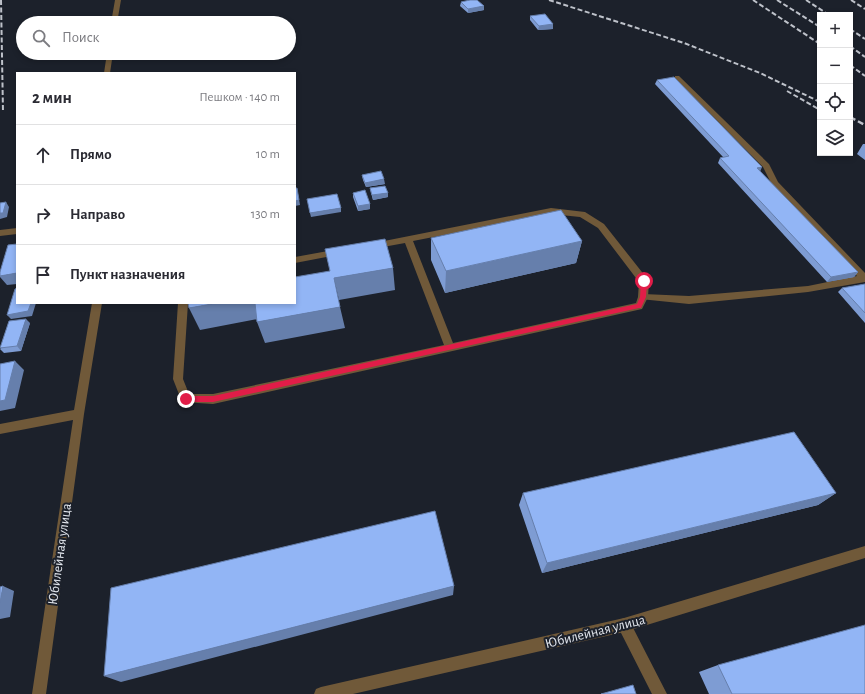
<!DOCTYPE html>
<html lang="ru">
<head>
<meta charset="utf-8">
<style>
  :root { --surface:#fff; --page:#f7f7f7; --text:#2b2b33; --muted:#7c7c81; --line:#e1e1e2 }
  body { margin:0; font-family:"Alegreya Sans",sans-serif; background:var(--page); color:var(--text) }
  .controls { position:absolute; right:12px; top:12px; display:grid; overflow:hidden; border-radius:0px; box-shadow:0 2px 6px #0003 }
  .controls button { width:36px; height:36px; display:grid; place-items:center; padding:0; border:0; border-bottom:1px solid var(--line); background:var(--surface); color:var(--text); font:20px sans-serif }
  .stop { position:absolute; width:12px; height:12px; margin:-9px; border:3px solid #e11d48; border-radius:50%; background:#fff }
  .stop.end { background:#e11d48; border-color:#fff; box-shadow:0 1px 4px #0008 }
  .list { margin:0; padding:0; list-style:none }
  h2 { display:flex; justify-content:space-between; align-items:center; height:52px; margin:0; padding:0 16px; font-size:17px }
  h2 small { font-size:13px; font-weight:400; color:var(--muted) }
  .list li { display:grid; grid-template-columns:26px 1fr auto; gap:12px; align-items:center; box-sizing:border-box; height:60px; padding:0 16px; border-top:1px solid var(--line) }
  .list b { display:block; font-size:15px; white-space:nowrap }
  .list em { font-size:13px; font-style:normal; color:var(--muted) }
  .icon { flex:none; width:22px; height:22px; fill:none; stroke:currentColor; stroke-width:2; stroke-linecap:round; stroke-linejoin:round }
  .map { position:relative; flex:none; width:865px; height:694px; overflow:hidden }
  .search { position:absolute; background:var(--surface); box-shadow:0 2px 6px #0003; left:16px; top:16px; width:280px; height:44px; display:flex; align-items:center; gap:10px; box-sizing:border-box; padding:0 14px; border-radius:22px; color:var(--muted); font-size:15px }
  .panel { position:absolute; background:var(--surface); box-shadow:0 2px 6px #0003; left:16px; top:72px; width:280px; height:232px; border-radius:0px }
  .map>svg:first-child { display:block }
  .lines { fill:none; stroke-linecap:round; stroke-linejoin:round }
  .lane { fill:#705939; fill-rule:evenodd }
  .street { fill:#705939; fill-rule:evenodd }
  .rail-far1 { stroke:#bec2ca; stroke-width:2; stroke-dasharray:5 2.5; stroke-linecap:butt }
  .rail { stroke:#bec2ca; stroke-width:2.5; stroke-dasharray:6 3; stroke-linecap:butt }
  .wall { fill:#7e9cd3 }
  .shaded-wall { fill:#667fac }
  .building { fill:#92b5f5; stroke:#667fac }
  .route { fill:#e11d48 }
  .labels { text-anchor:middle; stroke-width:4; stroke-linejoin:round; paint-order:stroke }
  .near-street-label { font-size:14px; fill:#e3e7ee; stroke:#1c212b }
</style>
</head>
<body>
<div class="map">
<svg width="865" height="694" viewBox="0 0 865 694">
  <rect width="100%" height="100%" fill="#1c212b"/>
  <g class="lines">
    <path class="lane" d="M115,0H121L117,23H111Z
      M107,53H113L110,73H104Z
      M675,76H679L769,164L778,182L865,273V282L808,292L689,304L640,299L638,297L640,295L643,294L689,296L808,286L857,276L772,185L763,167L675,78Z
      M624,618L629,620L667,694H652L617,625L619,620Z"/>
    <path class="street" d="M551,208L585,212L604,224L649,281L648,297L642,309L213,404L182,402L173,379L178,303H188L183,379L189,394H213L444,345L405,243L372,249L368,246L369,244ZM551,214L580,217L598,228L639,282L638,297L636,303L453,343L413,241Z
      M17,228V234L0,236V230Z
      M339,249L343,252L342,254L295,263V257Z
      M92,303H102L84,414L46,694H32L73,420L0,434V424L74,410Z
      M865,546V558L624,632L353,694H314L316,689L321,687L624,618Z"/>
    <path class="rail-far1" d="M1,0L3,112
      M549,0L684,43L760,73L820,102
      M753,0L820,44
      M777,0L820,27
      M806,0L829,15
      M851,0L865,9
      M850,29L865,39
      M850,46L865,57
      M850,65L865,76
      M787,91L820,110"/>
    <path class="rail" d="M850,117L865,125"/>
  </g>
  <path class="wall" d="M461,2L484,10L468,13L460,6Z
    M530,16L553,24V29L538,30L530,20Z
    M657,80L760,172L858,272L854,277L827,282L718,163L720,158L723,157L655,84Z
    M863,144H865V160L857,154Z
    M362,175L385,184L366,187L363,180Z
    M370,188L388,197L373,200L371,193Z
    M353,193L370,204V209L358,211L353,197Z
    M431,238L582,241L576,263L445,293L431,260Z
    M865,284V323L838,292L842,288Z
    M30,323L21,351L4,353L0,349Z
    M523,493H836L818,505L542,573L519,505Z
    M718,665L865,694H709L699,672Z"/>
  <path class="shaded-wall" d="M484,6V10L468,13V9Z
    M553,24V29L538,30L539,26Z
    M762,167L760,172L757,168Z
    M384,179L385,184L366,187L365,183Z
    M297,188L300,205L295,206V201Z
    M388,193V197L373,200L372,195Z
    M6,202L9,207L7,217L0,219V213Z
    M370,204V209L358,211V206Z
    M341,208V212L311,217L310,213Z
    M582,241L576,263L445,293L446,271Z
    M393,268L395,290L339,300L334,278Z
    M858,272L854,277L827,282L831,277Z
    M17,273V284L7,285L0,277V276Z
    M31,303H36L32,316L11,319L7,315Z
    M218,303H257L263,318L200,330L189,308Z
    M340,307L345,328L265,343L257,322Z
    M26,319L30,323L21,351L17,346Z
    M15,361L24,370L15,408L0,411V401Z
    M836,493L818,505L542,573L547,563Z
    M3,586L14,591L10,617L0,619V603Z
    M454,586L453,595L121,682L104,676Z"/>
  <path class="building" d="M470,0H477L484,6L468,9L461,2Z
    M545,14L553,24L539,26L530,16Z
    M674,77L762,167L757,168L858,272L831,277L720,158L729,156L657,80Z
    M381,171L384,179L365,183L362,175Z
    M385,186L388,193L372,195L370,188Z
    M295,188H297L299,200L295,201Z
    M365,190L370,204L358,206L353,193Z
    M337,194L341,208L310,213L307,199Z
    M6,202L3,213H0V203Z
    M561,210L582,241L446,271L431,238Z
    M385,239L393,268L334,278L340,307L257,322L255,303H295V277L330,271L325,249Z
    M17,244V273L0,276V272L8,245Z
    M865,284V313L842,288Z
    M17,288V303H31L28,311L7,315L15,289Z
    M188,303H218L189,308Z
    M26,319L17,346L0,348L9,321Z
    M15,361L5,400L0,401V364Z
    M794,432L836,493L547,563L523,493Z
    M435,511L454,586L104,676L111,588Z
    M3,586L0,603V587Z
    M865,625V694H732L718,665Z
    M633,685L636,694H601Z"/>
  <path class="route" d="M644,279L647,281L646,297L641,308H639L213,402H186L183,399L186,396H213L637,304L640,297L641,281Z"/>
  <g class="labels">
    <g class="near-street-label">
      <text transform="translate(59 554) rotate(-82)" y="5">Юбилейная улица</text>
      <text transform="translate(595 631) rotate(-14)" y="5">Юбилейная улица</text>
    </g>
  </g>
</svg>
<div class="controls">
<button>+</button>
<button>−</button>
<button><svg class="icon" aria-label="locate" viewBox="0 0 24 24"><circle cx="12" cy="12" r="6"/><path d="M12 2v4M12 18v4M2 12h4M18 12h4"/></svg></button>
<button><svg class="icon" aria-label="layers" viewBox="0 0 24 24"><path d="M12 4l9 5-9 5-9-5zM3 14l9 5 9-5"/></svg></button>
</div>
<div class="stop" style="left:644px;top:281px"></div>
<div class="stop end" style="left:186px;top:399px"></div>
<div class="search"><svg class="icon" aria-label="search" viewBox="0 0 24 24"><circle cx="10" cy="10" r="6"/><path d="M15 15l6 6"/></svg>Поиск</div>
<section class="panel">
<h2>2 мин<small>Пешком · 140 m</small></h2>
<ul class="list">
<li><svg class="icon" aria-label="ahead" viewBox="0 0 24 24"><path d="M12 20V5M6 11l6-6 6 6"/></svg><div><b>Прямо</b></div><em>10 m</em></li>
<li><svg class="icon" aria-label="right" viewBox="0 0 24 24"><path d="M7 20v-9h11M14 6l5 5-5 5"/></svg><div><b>Направо</b></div><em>130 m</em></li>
<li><svg class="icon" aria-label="arrive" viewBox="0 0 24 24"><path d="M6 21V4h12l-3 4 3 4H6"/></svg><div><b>Пункт назначения</b></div></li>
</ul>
</section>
</div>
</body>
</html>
